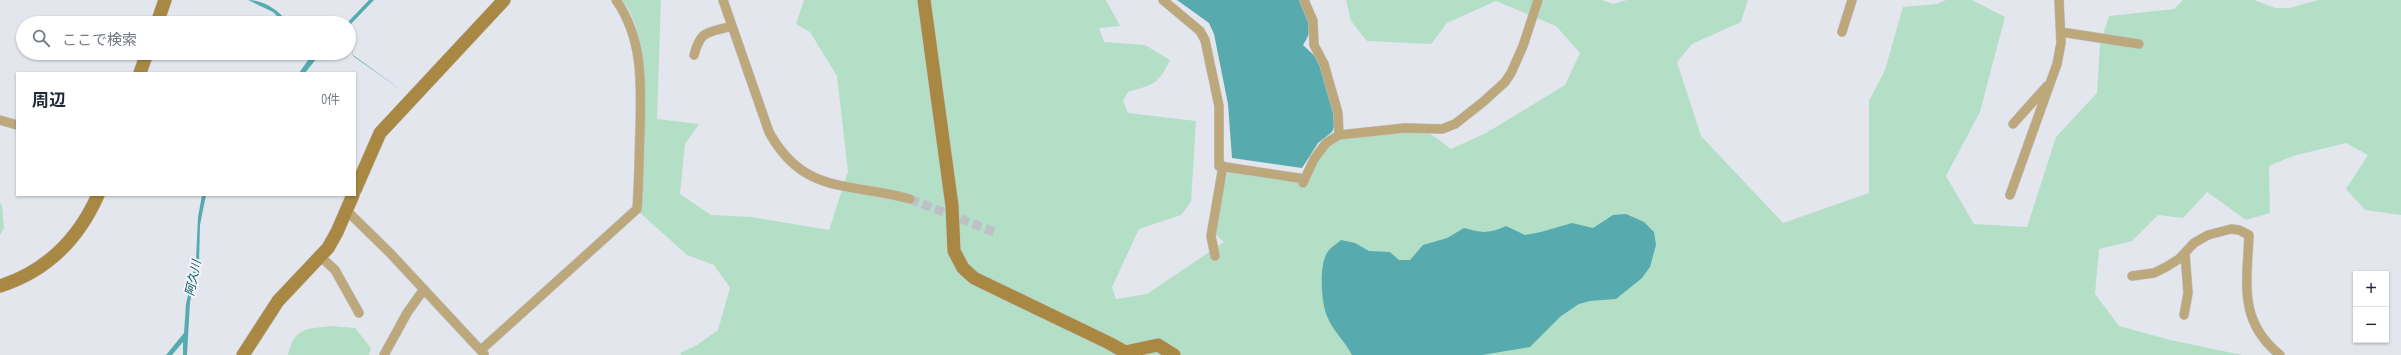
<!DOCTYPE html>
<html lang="ja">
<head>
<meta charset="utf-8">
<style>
  :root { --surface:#fff; --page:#f2f2f3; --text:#1f2937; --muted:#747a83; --line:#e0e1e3 }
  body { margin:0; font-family:"PT Sans Narrow","Noto Sans JP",sans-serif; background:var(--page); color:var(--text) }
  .controls { position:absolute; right:12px; bottom:12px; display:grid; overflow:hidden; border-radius:0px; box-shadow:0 1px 3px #0004 }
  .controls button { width:36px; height:36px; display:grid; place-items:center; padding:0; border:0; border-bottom:1px solid var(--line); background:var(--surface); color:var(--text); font:20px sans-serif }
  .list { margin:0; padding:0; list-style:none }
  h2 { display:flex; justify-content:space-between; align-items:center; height:52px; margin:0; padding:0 16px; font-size:17px }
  h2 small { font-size:13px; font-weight:400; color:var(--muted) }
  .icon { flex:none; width:22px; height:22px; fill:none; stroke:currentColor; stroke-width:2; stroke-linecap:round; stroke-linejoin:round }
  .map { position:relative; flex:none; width:2401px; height:355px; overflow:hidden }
  .search { position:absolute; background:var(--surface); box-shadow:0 1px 3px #0004; left:16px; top:16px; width:340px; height:44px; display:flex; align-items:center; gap:10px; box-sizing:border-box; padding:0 14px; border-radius:22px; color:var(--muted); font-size:15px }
  .panel { position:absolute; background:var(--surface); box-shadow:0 1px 3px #0004; left:16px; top:72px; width:340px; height:124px; border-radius:0px }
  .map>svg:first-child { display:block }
  .green { fill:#b3dfc6 }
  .water { fill:#57abaf }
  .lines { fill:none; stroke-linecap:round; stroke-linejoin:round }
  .street-tunnel { stroke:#bec0c7; stroke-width:9; stroke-dasharray:9 4.5; stroke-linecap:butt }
  .street-casing { stroke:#c2c4cb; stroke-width:10 }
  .secondary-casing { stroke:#c2c4cb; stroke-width:14 }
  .street { stroke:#bda87c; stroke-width:9 }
  .secondary { stroke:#a88842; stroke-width:13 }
  .labels { text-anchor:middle; stroke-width:4; stroke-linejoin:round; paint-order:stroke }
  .water-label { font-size:12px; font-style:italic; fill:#035356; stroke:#f2f3fb }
</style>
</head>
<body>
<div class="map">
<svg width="2401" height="355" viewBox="0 0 2401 355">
  <rect width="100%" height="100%" fill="#e4e6ee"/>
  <path class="green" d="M622,0H661L657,119L699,124L685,144L680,194L711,215L751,217L829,230L848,172L837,76L810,32L796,24L804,0H1106L1120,26L1099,28L1104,42L1145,45L1170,60C1158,85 1154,84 1128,92L1123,101L1128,113L1196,121L1191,202L1181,215L1139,229L1112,287L1116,299L1147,294L1224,242L1214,233L1228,171L1308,184C1312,171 1318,153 1329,144C1338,135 1412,128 1425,132C1433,134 1444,144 1451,149L1486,133L1565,85L1580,53L1556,26L1496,1L1447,23L1431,44L1367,41L1351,21L1346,0H1602L1613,4L1627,0H1748L1741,22L1692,44L1677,62L1701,136L1783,223L1869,193V101L1885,70L1903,7L1937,4L1946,0H1972L2005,17L1980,112L1946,176L1974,224L2027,227L2056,137L2097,93L2100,44L2109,16L2174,9L2183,0H2254L2275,8H2290L2318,0H2401V215L2365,210L2346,189L2368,155L2346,143L2293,156L2269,166L2270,213L2246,220L2207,192L2183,218L2158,215L2132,241L2099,249L2095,294L2119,326L2170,340L2242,355H681L680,353L697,345L718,330L730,288L714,265L687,255L639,212C641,156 658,43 622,0Z
    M0,203L2,205L4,228L0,235Z
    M331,326L355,328L371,348L369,355H288C294,327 307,329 331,326Z"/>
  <path class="water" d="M248,0C265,0 279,11 289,23H284L273,12Z
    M369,0H374L349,26V23H347Z
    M1177,0H1300C1311,15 1314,30 1303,45L1318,59L1333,103L1335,125L1332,132L1318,143L1302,168L1232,158L1228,104L1214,34L1209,23Z
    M349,40L353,55L404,92L353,56Z
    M313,53H321L305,73H299Z
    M202,195H206L200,225L199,264L190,302L187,355H183V342L172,355H166L184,333L186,304L196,260L198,217Z
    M1626,214L1644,222L1654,232L1656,245L1650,267L1642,278L1616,299L1590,301L1579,304L1561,316L1530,347L1482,355H1352C1345,341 1332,330 1327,316C1321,303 1319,265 1327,253C1329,248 1337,244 1341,240L1355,243L1369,251L1390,252L1399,260H1410L1423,245L1447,238L1464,228C1482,233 1488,234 1506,226L1525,235L1541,232L1572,223L1593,228L1613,215Z"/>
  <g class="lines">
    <path class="street-tunnel" d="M910,199L997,233"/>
    <g class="street-casing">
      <path id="street" d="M723,0L769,132C804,196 850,182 910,199
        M1163,0L1200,31L1205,40L1219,106V166L1305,179
        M1304,0L1313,21L1314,45L1324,64L1338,113L1339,135
        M1842,32L1852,0
        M2061,32L2139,44
        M694,55C701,29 708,33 732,26
        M0,120L17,125
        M2013,124L2047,86
        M1303,183L1314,159L1326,143L1339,135L1405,128L1442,129L1455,124L1483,102L1505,82L1511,73L1523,46L1538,0
        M2010,195L2057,64L2061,43L2059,0
        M346,210L390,253L484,354
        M1215,256L1211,236L1223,166
        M321,257L335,270L359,313
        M2132,276L2154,273L2166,267L2179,259L2194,243L2208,235L2231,229L2239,230L2249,235C2247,284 2238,321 2280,355
        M2184,315L2188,293L2185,253
        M481,350L637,209C639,183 639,158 640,132C641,86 644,40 616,0
        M384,355L407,313L424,289"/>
    </g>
    <g class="secondary-casing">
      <path id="secondary" d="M924,0L952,206L954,251L963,268L974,278L1109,343L1125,352L1158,345L1174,355
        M157,23L165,0
        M140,73L147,53
        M355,190L380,133L504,0
        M0,286C47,271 78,240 98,195
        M243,355L278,301L328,248L337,232L353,195"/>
    </g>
    <use href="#street" class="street"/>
    <use href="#secondary" class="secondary"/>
  </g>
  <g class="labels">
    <g class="water-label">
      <text transform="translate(193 278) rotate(-78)" y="4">阿久川</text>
    </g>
  </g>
</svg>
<div class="controls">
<button>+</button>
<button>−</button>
</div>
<div class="search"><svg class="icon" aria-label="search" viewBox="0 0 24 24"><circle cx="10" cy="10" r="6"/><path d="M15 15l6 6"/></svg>ここで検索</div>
<section class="panel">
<h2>周辺<small>0件</small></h2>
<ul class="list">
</ul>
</section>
</div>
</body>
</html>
